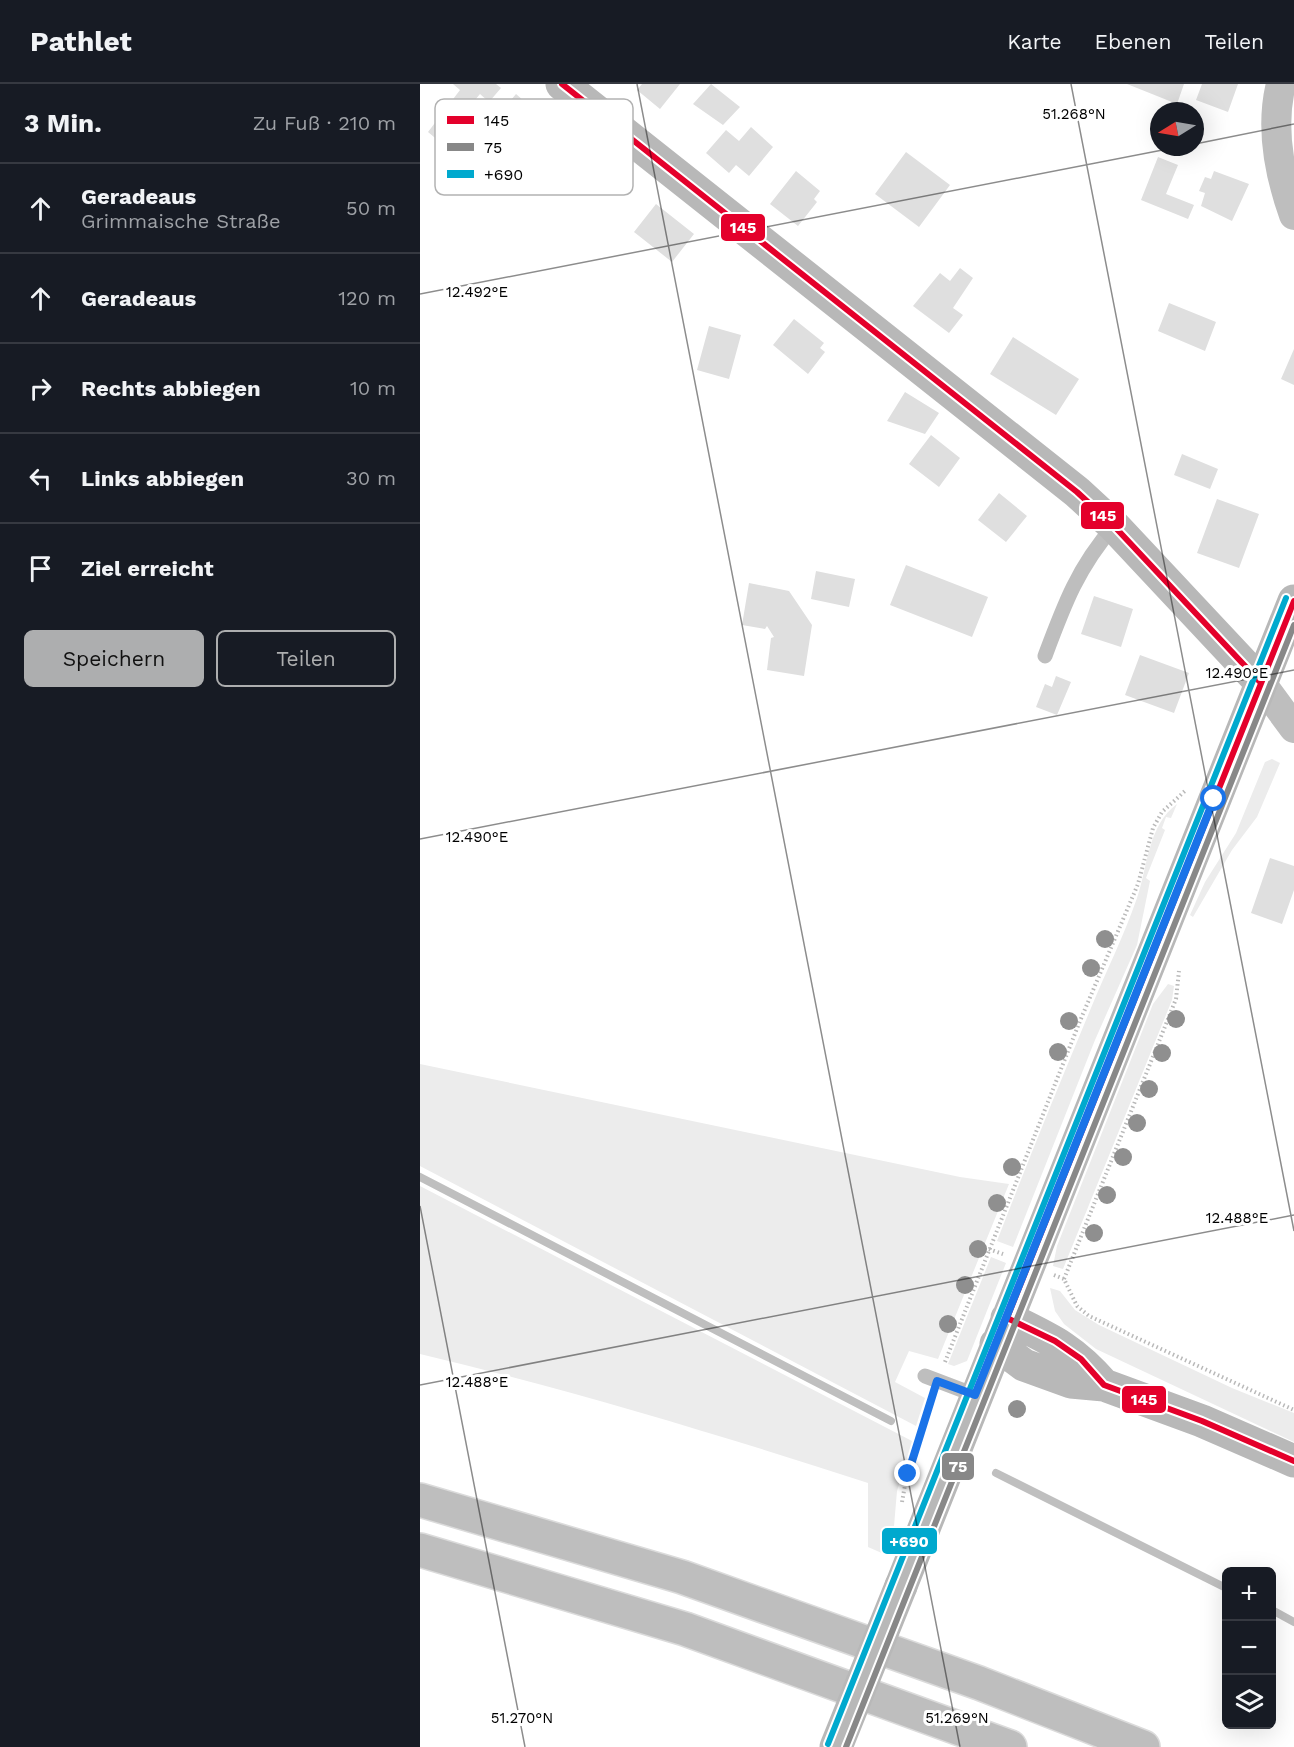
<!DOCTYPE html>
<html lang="de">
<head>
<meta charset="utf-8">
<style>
  :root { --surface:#171b24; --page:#242831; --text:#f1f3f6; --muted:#9ea1a6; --line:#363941; --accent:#adaeaf }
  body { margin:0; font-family:"Work Sans",sans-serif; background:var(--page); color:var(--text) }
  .controls { position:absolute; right:18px; bottom:18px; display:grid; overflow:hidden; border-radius:9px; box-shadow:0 6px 24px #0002 }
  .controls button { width:54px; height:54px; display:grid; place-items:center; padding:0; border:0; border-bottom:2px solid var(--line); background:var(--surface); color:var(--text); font:30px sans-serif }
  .compass { position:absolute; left:730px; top:18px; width:54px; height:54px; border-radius:50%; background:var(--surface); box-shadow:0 6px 24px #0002; rotate:259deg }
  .stop { position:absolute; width:18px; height:18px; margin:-14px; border:4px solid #1a73e8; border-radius:50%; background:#fff }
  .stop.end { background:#1a73e8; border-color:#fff; box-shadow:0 2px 6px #0008 }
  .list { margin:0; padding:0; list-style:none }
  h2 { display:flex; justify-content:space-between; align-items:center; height:78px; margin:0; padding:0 24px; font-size:26px }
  h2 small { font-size:20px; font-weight:400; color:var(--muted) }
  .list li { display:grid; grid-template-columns:39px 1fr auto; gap:18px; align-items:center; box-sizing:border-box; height:90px; padding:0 24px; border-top:2px solid var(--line) }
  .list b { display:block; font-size:22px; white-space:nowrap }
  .list p { margin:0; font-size:20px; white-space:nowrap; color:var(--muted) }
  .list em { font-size:20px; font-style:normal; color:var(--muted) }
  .actions { display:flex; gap:12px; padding:18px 24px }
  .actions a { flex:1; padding:14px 0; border:2px solid var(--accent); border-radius:9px; text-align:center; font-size:21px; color:var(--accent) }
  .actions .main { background:var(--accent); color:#111 }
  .icon { flex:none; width:33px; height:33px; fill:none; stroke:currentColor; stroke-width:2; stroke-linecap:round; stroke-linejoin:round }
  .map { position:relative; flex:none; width:874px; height:1663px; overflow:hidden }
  header { display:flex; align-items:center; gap:36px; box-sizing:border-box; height:84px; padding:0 30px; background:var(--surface); border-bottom:2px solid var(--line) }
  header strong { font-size:28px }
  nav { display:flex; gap:33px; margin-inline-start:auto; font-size:21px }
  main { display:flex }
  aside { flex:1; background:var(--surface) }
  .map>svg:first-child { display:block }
  .green { fill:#ececec }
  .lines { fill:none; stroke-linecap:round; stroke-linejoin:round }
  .stream { stroke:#bfbfbf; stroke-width:8 }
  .building { fill:#dfdfdf }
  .highway-casing { stroke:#dbdbdb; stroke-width:36 }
  .path { stroke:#b9b9b9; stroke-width:4; stroke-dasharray:1.5 3; stroke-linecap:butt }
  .lane { stroke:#bebebe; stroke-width:15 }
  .street { stroke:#bebebe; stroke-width:30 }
  .secondary { stroke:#b8b8b8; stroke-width:33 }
  .highway { stroke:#bebebe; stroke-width:33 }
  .secondary-bridge { stroke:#b8b8b8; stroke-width:33 }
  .bus-1-casing { stroke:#fff; stroke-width:10 }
  .bus-2-casing { stroke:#fff; stroke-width:10 }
  .bus-3-casing { stroke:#fff; stroke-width:10 }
  .bus-1 { stroke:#e4002b; stroke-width:6 }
  .bus-2 { stroke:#888; stroke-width:6 }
  .bus-3 { stroke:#00a9ce; stroke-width:6 }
  .tree { fill:#8f8f8f }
  .route { stroke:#1a73e8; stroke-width:8 }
  .ticks { fill:none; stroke:#000; stroke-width:1.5; stroke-opacity:0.45 }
  .key { fill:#fff; stroke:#b2b2b2; stroke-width:1.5 }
  .key-label { font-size:16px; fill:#000 }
  .ticks-label { font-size:15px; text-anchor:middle; fill:#000; stroke:#fff; stroke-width:6; stroke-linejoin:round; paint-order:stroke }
  .line-badge { stroke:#fff; stroke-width:2 }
  .badge-label { font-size:16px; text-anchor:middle; font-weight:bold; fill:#fff }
</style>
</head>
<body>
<header>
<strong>Pathlet</strong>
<nav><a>Karte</a><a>Ebenen</a><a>Teilen</a></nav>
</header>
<main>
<aside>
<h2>3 Min.<small>Zu Fuß · 210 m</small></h2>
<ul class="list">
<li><svg class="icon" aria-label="ahead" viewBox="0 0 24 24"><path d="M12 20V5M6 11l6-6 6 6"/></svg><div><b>Geradeaus</b><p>Grimmaische Straße</p></div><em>50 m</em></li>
<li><svg class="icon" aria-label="ahead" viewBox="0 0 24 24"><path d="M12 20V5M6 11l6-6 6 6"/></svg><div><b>Geradeaus</b></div><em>120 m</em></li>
<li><svg class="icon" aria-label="right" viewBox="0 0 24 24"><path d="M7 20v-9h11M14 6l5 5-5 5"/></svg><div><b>Rechts abbiegen</b></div><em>10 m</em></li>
<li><svg class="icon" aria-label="left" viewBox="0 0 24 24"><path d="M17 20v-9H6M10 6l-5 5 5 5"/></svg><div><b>Links abbiegen</b></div><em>30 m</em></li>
<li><svg class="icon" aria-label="arrive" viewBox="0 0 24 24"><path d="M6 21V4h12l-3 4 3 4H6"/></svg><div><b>Ziel erreicht</b></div></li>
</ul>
<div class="actions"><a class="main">Speichern</a><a>Teilen</a></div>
</aside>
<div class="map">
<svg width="874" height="1663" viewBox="0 0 874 1663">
  <rect width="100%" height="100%" fill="#fff"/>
  <path class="green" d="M852,675L860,679L837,733L812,766L773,833L770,831L785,798L816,749L845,678Z
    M757,720L751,734L746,733L742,744L745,746L726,794L730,797L717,861L675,956L593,1163L577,1157C607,1079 639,1001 671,924C686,887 704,852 717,814C728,782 728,741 757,720Z
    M748,900L754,902L752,916L643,1185L633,1182L637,1162L733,920Z
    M0,980L540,1093L589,1100L518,1275L489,1267L475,1298L505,1314L496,1342L0,1082Z
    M0,1102L492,1357L477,1407L474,1442L464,1470L448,1463V1399C300,1351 152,1306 0,1270Z
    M571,1173L586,1179L547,1277L534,1282L528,1280Z
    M630,1204L640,1207L655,1226L679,1241L812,1304L874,1329V1358L676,1265L644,1240L635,1227Z"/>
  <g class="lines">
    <path class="stream" d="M0,1093L471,1337
      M576,1389L806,1504
      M852,1526L874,1538"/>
  </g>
  <path class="building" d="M33,0H76L81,4L69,18L60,10L20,58L8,48L40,6Z
    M222,0H260L240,25L217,6Z
    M291,0L320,23L303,41L273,20Z
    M707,0H764L757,20Z
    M782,0H818L808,28L776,16Z
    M96,10L119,30L97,56L74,36Z
    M331,43L353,63L329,92L316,81L309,89L286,69L306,46L319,57Z
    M486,68L530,101L499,143L455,110Z
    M738,73L758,81L746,110L774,121L768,135L721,116Z
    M376,87L400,107L394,115L397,118L378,142L350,120Z
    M794,87L829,100L812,137L781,122L785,109L779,107L785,93L791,95Z
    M236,120L274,150L252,178L214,148Z
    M540,184L553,194L533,224L543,231L529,249L493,222L520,189L530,197Z
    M749,219L796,238L785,267L738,247Z
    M374,235L404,259L400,264L405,268L388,290L353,261Z
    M289,242L321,251L309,295L277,286Z
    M593,253L659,295L636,331L570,290Z
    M874,265V301L861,295Z
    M485,308L519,329L505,350L467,337Z
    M511,351L540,374L519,403L489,380Z
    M762,370L798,385L790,405L754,391Z
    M579,409L607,432L586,458L558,436Z
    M797,415L839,430L819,484L777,469Z
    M486,481L568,513L552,553L470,521Z
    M396,487L435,495L429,523L391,515Z
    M329,499L369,507L392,541L384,592L347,586L351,554L354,553L347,542L345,545L322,541Z
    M674,512L713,525L701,563L661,550Z
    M720,571L769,589L754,629L705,611Z
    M636,592L651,598L637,631L616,623L625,600L632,603Z
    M850,774L874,782V806L862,840L831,829Z"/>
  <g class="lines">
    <g class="highway-casing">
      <path id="highway" d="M0,1416L262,1493L559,1599L723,1663
        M0,1466L265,1545L590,1663"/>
    </g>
    <path class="path" d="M569,1165L583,1170
      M634,1191L644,1195L657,1222L669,1232L874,1326
      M644,1195L756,915L759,887
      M525,1278L660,937L718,800L733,744L742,728L765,707
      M482,1418L487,1390L511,1316"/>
    <path class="lane" d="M625,572C644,521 658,483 694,442
      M505,1292L555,1311"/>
    <path class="street" d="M861,0C850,44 859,89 874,131
      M841,599L874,644"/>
    <path class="secondary" d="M142,0L657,408L694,442L841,599
      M587,1234C630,1255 652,1264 684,1301
      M576,1260L604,1281L651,1298L684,1301L782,1337L874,1377
      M481,1502L874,517"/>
    <use href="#highway" class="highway"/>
    <path class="secondary-bridge" d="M416,1663L481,1502"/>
    <g class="bus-1-casing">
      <path id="bus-1" d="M142,0L657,408L694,442L841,599
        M587,1234L874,517
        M587,1234L635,1257L661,1275L684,1301L782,1337L874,1377"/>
    </g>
    <g class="bus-2-casing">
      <path id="bus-2" d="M426,1663L874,541"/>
    </g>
    <g class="bus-3-casing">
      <path id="bus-3" d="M408,1660L866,514"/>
    </g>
    <use href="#bus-1" class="bus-1"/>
    <use href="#bus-2" class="bus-2"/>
    <use href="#bus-3" class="bus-3"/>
  </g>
  <g class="tree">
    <circle cx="685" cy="855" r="9"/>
    <circle cx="671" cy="884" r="9"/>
    <circle cx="756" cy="935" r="9"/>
    <circle cx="649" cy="937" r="9"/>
    <circle cx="638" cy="968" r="9"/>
    <circle cx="742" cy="969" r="9"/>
    <circle cx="729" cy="1005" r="9"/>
    <circle cx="717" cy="1039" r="9"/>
    <circle cx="703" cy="1073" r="9"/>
    <circle cx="592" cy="1083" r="9"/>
    <circle cx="687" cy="1111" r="9"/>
    <circle cx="577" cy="1119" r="9"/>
    <circle cx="674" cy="1149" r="9"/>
    <circle cx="558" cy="1165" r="9"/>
    <circle cx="545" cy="1201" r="9"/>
    <circle cx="528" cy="1240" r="9"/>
    <circle cx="597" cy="1325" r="9"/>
  </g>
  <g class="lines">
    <path class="route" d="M488,1390L517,1297L555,1311L794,715"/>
  </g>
  <path class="ticks" d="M217,0L540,1663M651,0L874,1147M775,60L874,40M0,210L758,63M0,755L874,586M0,1122L105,1663M0,1301L874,1131"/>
  <rect x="15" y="15" width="198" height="96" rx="9" class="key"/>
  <rect x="27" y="32" width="27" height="8" fill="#e4002b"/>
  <rect x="27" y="59" width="27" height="8" fill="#888"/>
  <rect x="27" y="86" width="27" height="8" fill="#00a9ce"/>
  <g class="key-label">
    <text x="64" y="42">145</text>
    <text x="64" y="69">75</text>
    <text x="64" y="96">+690</text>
  </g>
  <g class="ticks-label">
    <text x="654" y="35">51.268°N</text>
    <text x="57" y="213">12.492°E</text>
    <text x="817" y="594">12.490°E</text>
    <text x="57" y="758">12.490°E</text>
    <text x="817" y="1139">12.488°E</text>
    <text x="57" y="1303">12.488°E</text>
    <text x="102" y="1639">51.270°N</text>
    <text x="537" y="1639">51.269°N</text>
  </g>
  <g class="line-badge">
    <rect x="300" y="129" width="46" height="29" rx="6" fill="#e4002b"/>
    <rect x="660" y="417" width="45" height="29" rx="6" fill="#e4002b"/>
    <rect x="701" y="1301" width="46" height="29" rx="6" fill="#e4002b"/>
    <rect x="521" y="1368" width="34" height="29" rx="6" fill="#888"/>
    <rect x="461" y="1443" width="57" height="28" rx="6" fill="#00a9ce"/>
  </g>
  <g class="badge-label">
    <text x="323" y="149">145</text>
    <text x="683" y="437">145</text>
    <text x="724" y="1321">145</text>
    <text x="538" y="1388">75</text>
    <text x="489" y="1463">+690</text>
  </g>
</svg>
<div class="controls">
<button>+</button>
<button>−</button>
<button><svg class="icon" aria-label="layers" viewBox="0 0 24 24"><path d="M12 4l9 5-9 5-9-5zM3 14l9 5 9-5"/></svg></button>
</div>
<svg class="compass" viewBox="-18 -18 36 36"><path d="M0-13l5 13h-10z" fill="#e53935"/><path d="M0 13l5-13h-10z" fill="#9ea1a6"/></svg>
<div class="stop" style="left:794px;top:715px"></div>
<div class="stop end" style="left:488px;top:1390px"></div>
</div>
</main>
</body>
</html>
